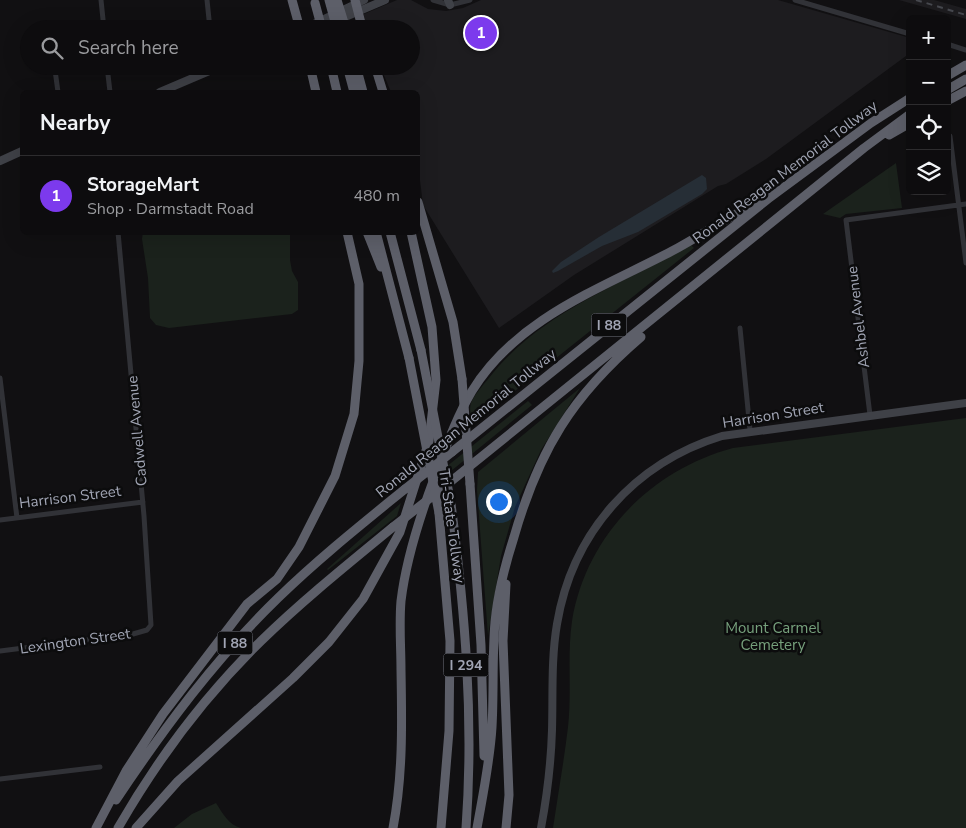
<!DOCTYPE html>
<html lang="en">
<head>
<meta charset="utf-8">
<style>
  :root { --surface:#0d0c0e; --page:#1b1a1c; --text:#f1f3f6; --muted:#9a9b9e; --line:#2d2c2e; --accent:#7c3aed }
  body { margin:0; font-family:"Nunito Sans",sans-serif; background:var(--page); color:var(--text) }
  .controls { position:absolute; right:15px; top:15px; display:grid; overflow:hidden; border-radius:8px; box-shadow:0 5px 20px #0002 }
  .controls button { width:45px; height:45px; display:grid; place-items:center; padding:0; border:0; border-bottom:1px solid var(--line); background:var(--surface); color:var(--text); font:25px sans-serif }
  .you { position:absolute; left:498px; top:501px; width:18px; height:18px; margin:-12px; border:4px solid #fff; border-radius:50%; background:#1a73e8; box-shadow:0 0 0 8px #1a73e833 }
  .badge { display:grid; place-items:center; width:32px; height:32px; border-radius:50%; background:var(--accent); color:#fff; font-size:16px; font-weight:700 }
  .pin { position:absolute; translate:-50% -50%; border:2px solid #fff; box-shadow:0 1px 5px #0006 }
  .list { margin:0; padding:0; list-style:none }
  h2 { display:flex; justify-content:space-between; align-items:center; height:65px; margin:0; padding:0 20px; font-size:21px }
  h2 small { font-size:16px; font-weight:400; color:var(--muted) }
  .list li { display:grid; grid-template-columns:32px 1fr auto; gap:15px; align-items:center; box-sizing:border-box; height:80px; padding:0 20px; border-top:1px solid var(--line) }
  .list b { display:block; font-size:19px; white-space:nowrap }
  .list p { margin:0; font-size:16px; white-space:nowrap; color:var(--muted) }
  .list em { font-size:16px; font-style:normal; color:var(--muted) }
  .icon { flex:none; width:28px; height:28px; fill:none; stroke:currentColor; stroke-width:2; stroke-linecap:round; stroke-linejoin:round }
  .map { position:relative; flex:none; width:966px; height:828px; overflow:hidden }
  .search { position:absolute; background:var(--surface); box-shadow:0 5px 20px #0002; left:20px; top:20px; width:400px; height:55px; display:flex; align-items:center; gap:12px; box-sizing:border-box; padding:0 18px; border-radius:28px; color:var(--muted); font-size:19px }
  .panel { position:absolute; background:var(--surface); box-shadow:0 5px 20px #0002; left:20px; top:90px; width:400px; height:145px; border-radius:8px }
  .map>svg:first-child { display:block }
  .built { fill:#1d1c1f }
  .green { fill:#1b221c }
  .water { fill:#262e36 }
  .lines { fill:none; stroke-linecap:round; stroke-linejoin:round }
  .minor { stroke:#313237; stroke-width:5 }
  .secondary { stroke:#3f4147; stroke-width:8 }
  .motorway { stroke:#5d5f69; stroke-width:9 }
  .rail { stroke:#46484e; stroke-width:2; stroke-dasharray:6 5; stroke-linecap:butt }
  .motorway-bridge { stroke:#5d5f69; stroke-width:9 }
  .labels { text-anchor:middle; stroke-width:5; stroke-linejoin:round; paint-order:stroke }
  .shield { fill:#0c0c0d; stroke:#747782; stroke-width:1 }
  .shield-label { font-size:14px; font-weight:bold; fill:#a1a5b4 }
  .street-label { font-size:15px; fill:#a1a5b4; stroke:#0c0c0d }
  .park-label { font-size:15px; fill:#76a07c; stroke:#0c0c0d }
</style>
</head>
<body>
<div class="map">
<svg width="966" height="828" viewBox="0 0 966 828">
  <rect width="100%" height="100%" fill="#111012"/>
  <path class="built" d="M397,0H411L428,9L446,11L463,8L481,0H778L910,38V53L766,159L726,184L718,186L574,275L499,328L423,205L418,164V92H391L380,66H411V29H362L357,17Z
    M899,0H934L966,9V19Z"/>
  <path class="green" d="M896,163L902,208L846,214L840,218L823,214Z
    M143,232L290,233V260L292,271L298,282V310L292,314L169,328L156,325L150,318L148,278L142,239Z
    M691,245L694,248L471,426C471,419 469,409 471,403C474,395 483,385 489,378C540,312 621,285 691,245Z
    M580,388L541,450L515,507L501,556L488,636L477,490L478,472Z
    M528,401L532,405L440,480L446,467Z
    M966,418V828H553C558,794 564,761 568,727C572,692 567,656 572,621C586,536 651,470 733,448Z
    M401,503L397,516L328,570L327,569Z
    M216,803C223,814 229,825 241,828H174L192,814Z"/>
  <path class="water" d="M702,175L706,178L707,189L702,194L638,232L602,246L558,271L553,273L552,271L561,262L599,237Z"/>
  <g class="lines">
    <path class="minor" d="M101,0L104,29
      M207,0L210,29
      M433,0L450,5L470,0
      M795,0L910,34
      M947,44L966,50
      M107,66L110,92
      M55,70L58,92
      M950,136L966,263
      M740,328L750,430
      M0,378L17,518
      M870,415L846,220L966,204
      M0,520L143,502
      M0,651L133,634L147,630L151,625L144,516L118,232
      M0,779L100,767"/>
    <path class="secondary" d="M448,0L450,5
      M303,29L364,0
      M317,29L385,0
      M160,92L221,66
      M0,161L22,151
      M541,828C547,796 551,763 552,730C553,695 551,659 557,624C572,533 634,463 722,436L966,403"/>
    <path class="motorway" d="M292,0L300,29
      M310,66L316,92
      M331,66L337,92
      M347,66L354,92
      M356,66L363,92
      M375,66L383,92
      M947,76L966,65
      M947,90L966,79
      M947,101L966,91
      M889,135L910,123
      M418,202L453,322L462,379
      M367,232L381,267
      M376,232L409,358
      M390,232L421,350
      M452,452L768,199L871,123L910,98
      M470,484L481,645L484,756
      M434,495L864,148L910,114
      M451,504C465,611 474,720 466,828
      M439,513L450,641L449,731L441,828
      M506,584L503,641L509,795L506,828
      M116,800C164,728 216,658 278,598C318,559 362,524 405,489
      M96,828L126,771L163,714L247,604L277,579L299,547L335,476L354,414L359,361V284L347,232
      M118,828C157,760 205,696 261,641C302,601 348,564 393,527
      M136,828L178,781L293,678L329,642L363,599L400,532L429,441L436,380L432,327L411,232
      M393,828C403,776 402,723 401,670C401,648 399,624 401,601C406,559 420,516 435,476C446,447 456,418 472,391C517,318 600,289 672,251C704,234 734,212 768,199
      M477,828C483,794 490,761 492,727C494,692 492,657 495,622C498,592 505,565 514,537C539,450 572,396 641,337"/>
    <path class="rail" d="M916,0L966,15"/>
    <path class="motorway-bridge" d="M329,0L337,29
      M337,0L346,29
      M355,0L362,27
      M315,3L322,29
      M421,350L451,504
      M409,358L439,513
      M462,379L470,484
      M405,489L452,452
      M393,527L434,495"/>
  </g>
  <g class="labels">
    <g class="shield">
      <rect x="591.5" y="313.5" width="35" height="23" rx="4"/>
      <rect x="217.5" y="631.5" width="35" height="23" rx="4"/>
      <rect x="443.5" y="653.5" width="45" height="23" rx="4"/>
    </g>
    <g class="shield-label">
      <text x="609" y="330">I 88</text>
      <text x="235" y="648">I 88</text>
      <text x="466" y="670">I 294</text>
    </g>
    <g class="street-label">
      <text transform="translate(785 172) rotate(-37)" y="5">Ronald Reagan Memorial Tollway</text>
      <text transform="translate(858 317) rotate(-97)" y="5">Ashbel Avenue</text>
      <text transform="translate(773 415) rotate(-9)" y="5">Harrison Street</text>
      <text transform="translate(466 423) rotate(-39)" y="5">Ronald Reagan Memorial Tollway</text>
      <text transform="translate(137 431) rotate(-95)" y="5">Cadwell Avenue</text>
      <text transform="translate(70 497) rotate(-7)" y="5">Harrison Street</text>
      <text transform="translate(452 526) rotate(82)" y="5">Tri-State Tollway</text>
      <text transform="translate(75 641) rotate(-8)" y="5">Lexington Street</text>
    </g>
    <g class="park-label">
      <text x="773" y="633">Mount Carmel<tspan x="773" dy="17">Cemetery</tspan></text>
    </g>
  </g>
</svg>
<div class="controls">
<button>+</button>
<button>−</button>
<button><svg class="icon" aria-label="locate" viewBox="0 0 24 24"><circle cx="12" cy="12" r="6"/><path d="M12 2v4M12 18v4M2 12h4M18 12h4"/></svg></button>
<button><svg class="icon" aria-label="layers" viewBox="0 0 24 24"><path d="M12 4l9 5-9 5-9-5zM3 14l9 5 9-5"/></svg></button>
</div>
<div class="you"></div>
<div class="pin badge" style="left:481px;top:33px">1</div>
<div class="search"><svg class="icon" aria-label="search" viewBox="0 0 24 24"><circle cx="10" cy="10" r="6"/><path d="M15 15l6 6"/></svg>Search here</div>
<section class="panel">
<h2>Nearby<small></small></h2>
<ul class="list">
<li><span class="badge">1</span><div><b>StorageMart</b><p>Shop · Darmstadt Road</p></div><em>480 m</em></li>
</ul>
</section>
</div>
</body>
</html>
